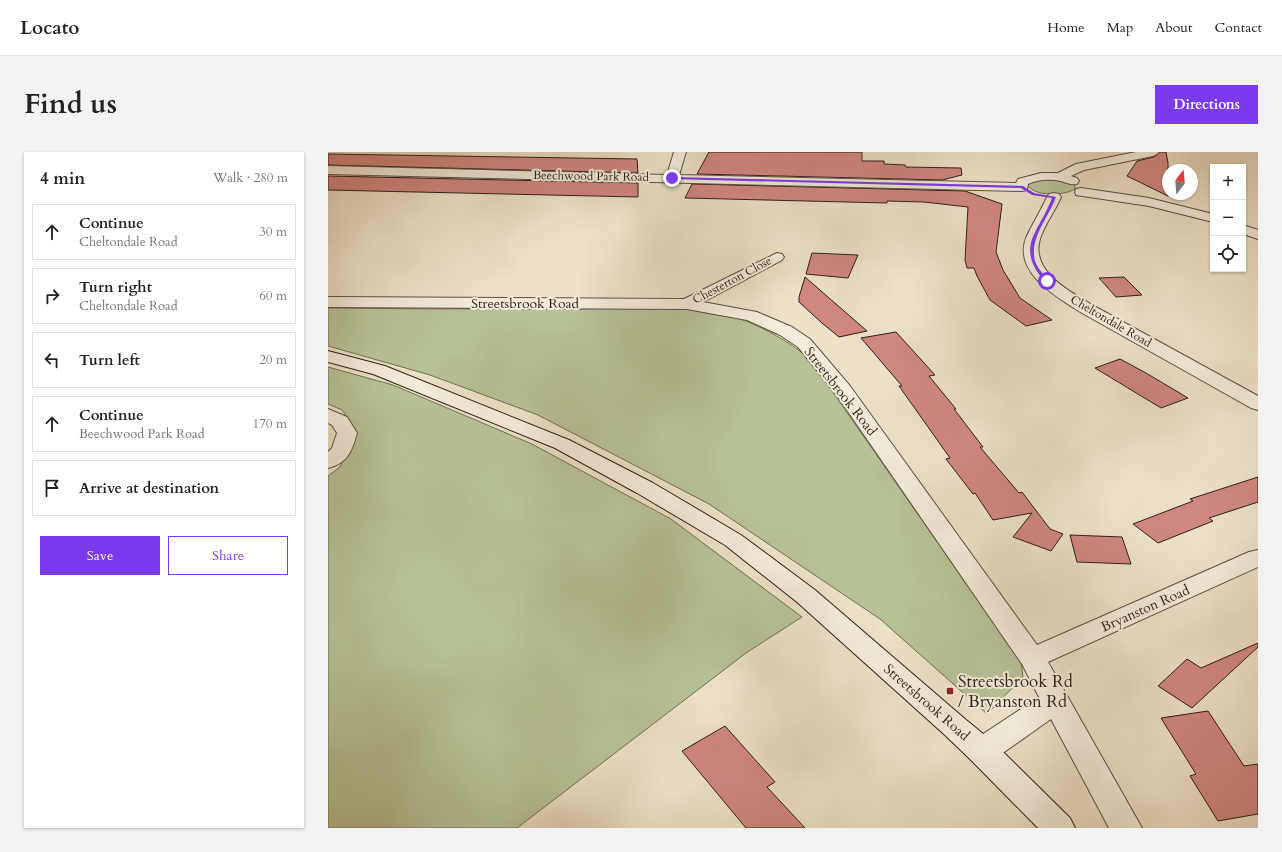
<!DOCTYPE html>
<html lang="en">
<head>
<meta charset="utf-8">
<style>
  :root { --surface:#fff; --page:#f2f2f2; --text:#222; --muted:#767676; --line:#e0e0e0; --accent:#7c3aed }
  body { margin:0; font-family:Cardo,serif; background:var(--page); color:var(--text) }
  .controls { position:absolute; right:12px; top:12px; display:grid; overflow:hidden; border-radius:0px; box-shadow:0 1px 3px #0004 }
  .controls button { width:36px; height:36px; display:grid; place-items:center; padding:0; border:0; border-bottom:1px solid var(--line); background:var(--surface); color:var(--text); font:20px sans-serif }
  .compass { position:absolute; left:834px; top:12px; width:36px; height:36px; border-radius:50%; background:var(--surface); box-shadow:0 1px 3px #0004; rotate:16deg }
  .stop { position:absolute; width:12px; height:12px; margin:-9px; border:3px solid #7c3aed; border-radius:50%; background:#fff }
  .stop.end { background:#7c3aed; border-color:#fff; box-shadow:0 1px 4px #0008 }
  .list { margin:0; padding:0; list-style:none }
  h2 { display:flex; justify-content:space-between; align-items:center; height:52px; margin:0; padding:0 16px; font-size:17px }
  h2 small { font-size:13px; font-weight:400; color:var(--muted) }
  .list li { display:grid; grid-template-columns:26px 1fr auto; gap:12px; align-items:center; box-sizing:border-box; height:56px; margin:0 8px 8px; padding:0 8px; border:1px solid var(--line); border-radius:0px }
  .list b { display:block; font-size:15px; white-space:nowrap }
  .list p { margin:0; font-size:13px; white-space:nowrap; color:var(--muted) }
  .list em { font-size:13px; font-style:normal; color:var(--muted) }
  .actions { display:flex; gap:8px; padding:12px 16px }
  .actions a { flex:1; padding:9px 0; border:1px solid var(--accent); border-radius:0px; text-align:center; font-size:14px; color:var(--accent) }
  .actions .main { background:var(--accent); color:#fff }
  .icon { flex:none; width:22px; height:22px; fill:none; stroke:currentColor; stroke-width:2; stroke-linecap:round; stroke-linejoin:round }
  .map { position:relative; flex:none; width:930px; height:676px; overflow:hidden; border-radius:0px }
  header { display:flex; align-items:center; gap:24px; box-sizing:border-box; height:56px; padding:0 20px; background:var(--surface); border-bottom:1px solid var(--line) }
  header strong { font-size:19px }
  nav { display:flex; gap:22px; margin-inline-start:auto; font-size:14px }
  .intro { display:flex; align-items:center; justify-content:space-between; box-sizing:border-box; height:96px; padding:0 24px }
  h1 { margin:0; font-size:28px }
  .button { padding:10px 18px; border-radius:0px; background:var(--accent); color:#fff; font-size:14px; font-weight:700 }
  main { display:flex; gap:24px; padding:0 24px }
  aside { flex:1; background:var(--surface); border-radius:0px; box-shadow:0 1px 3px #0004 }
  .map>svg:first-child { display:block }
  .green { fill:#b7c397; stroke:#727058 }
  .building { fill:#d08780; stroke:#2d1e18 }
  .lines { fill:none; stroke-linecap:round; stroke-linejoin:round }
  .street-casing { stroke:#5d4f44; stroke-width:2 }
  .secondary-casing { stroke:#2d1e18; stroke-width:2 }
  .street { fill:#f3ecdb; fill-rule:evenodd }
  .secondary { fill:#f3ecdb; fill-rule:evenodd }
  .route { fill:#7c3aed }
  .poi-dot { fill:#8f2418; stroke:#f3ecdb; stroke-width:1.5 }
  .labels { text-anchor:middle; stroke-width:4; stroke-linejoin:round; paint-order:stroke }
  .far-street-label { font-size:12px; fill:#2d1e18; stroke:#f3ecdb }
  .street-label { font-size:14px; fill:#2d1e18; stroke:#f3ecdb }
  .near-poi-label { font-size:17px; fill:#2d1e18; stroke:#f3ecdb; text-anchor:start }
</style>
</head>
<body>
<header>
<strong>Locato</strong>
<nav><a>Home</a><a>Map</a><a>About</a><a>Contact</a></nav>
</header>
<div class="intro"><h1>Find us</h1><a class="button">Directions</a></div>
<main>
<aside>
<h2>4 min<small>Walk · 280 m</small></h2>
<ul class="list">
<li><svg class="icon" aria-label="ahead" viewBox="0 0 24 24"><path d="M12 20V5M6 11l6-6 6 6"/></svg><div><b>Continue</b><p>Cheltondale Road</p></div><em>30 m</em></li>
<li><svg class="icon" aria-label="right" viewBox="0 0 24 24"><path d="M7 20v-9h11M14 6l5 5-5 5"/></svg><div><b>Turn right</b><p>Cheltondale Road</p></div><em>60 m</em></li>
<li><svg class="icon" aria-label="left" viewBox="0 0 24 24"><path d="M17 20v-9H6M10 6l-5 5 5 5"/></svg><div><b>Turn left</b></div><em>20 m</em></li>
<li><svg class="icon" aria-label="ahead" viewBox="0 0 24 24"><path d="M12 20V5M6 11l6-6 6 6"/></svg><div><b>Continue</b><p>Beechwood Park Road</p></div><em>170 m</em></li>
<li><svg class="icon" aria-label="arrive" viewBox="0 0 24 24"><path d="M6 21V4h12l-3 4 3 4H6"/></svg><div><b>Arrive at destination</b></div></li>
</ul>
<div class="actions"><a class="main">Save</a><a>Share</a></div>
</aside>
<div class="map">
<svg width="930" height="676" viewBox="0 0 930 676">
  <rect width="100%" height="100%" fill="#ede1c7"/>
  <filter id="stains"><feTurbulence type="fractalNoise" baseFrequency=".005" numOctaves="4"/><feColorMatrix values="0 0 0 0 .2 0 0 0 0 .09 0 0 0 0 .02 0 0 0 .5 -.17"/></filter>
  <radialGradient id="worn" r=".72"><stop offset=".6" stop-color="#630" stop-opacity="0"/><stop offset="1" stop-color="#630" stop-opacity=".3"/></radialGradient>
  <path class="green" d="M717,26L743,31L747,34V37C736,44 705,45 699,32Z
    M0,156C81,157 161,157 242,157C294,157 360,150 410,166C435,175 460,189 481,206L693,510L695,525L659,562L552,467L381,352L210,263L102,223L0,194Z
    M0,215L65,233L204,292L343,367L474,465L418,501L189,676H0V324L12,315L29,280L14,258L0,252Z"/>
  <path class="building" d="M381,0H534V9H556V12L577,13L578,15L633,16L634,23L614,28L369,22Z
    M832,0H838L840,11V44L799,24L809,9L826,5Z
    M0,2L309,7L310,21L0,13Z
    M0,24L310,31V45L0,38Z
    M364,32L637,39L674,52L668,100L675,118L692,146L724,168L698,174L662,148L649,124L646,116H639L637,108L640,55L596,50L559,49V51L357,46Z
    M484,101L530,103L520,126L478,122Z
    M477,125L539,179L511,185L494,171L471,150V145Z
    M796,125L814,143L788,145L771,126Z
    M568,180L607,223L601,224L628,257H626L655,295H652L691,341L694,340L722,377L735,382L723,399L685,385L704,361L665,368L647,341L645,342L618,307L622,306L571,234H574L533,186Z
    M792,207L818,221L860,246L833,256L767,216Z
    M930,325V350L881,366L885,369L830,391L805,372L865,349L862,347Z
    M742,383L794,385L803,412L749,410Z
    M930,491V495L864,556L830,534L859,507L873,516Z
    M880,559L916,614L930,612V662L890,669L862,624L868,622L833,566Z
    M397,574L447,630L439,635L477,676H418L354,599Z"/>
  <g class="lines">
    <g class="street-casing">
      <path id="street" d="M346,0H358L351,23L688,31L690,27L713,21H730L748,12L808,0H831L829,2L825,4L756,18L743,24L749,26L751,29L749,32C743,33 739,31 733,29C722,27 711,27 700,32L699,38L694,39L0,22V14L339,23Z
        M753,36L821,46L885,62V70L821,54L748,43L747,40L748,37Z
        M726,41L731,42L733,45C727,59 717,72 712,87C702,120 743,140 766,154L930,244V258L923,256L907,247L754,161C729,145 685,121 698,86C704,72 713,59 719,45L721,42Z
        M915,73L930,78V87L915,82Z
        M449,101L454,102L456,105L454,108L375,150L429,160L464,175L482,187L522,234L709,493L921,400L930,398V415L720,510L814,676H781L723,567L665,608L654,611L643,608L639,599L643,590L711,545L694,512L508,242L470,195L452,183L419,168L359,157L0,155V145L356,147Z
        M0,257L19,265L29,281C24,299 20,311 0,316V300L4,296L9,281L4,273L0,271Z"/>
    </g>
    <g class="secondary-casing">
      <path id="secondary" d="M0,199L57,214L241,288L325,331L413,383L487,438L637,567L665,590L742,666L747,676H710L643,608L617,583L469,450L397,393L309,341L227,296L45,222L0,210Z"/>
    </g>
    <use href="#street" class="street"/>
    <use href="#secondary" class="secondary"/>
  </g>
  <path class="route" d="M344,25L695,34L706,41L728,45C721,65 701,86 707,109C710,117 716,123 721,129L717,130C686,94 711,81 724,46L704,43L693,36L342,27Z"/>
  <rect class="poi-dot" x="618" y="535" width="8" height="8" rx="2"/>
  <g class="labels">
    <g class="far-street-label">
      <text transform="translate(263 24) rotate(1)" y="4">Beechwood Park Road</text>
      <text transform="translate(404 128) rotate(-28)" y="4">Chesterton Close</text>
      <text transform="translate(783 169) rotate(30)" y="4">Cheltondale Road</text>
    </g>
    <g class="street-label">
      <text x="197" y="156">Streetsbrook Road</text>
      <text transform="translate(513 239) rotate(52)" y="5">Streetsbrook Road</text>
      <text transform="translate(817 456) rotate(-24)" y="5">Bryanston Road</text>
      <text transform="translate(599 550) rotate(41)" y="5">Streetsbrook Road</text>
    </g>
    <g class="near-poi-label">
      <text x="630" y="535">Streetsbrook Rd<tspan x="630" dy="20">/ Bryanston Rd</tspan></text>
    </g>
  </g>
  <rect width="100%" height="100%" filter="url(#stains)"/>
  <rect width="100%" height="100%" fill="url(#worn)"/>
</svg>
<div class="controls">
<button>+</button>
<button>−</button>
<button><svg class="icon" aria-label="locate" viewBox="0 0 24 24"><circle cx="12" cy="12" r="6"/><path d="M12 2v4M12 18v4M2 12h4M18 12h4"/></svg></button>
</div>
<svg class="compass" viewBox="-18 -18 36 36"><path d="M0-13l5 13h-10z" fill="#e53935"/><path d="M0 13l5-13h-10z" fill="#767676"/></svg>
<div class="stop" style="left:719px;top:129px"></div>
<div class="stop end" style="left:344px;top:26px"></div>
</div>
</main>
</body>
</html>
